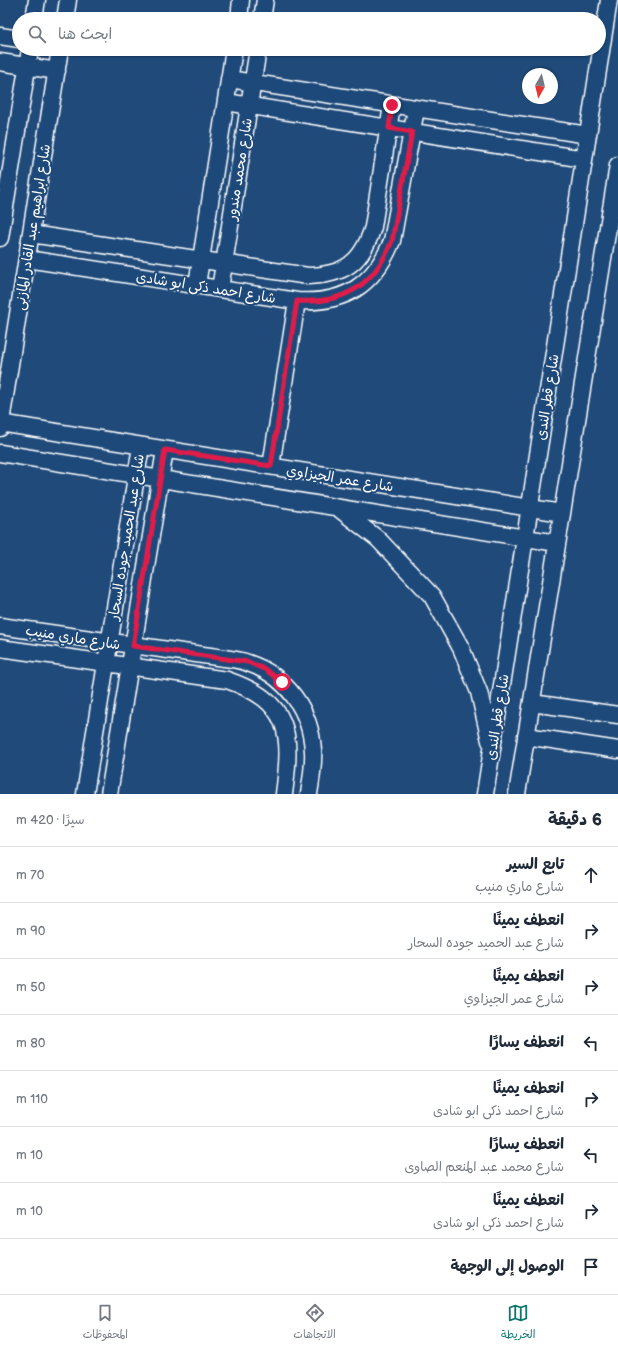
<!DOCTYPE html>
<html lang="ar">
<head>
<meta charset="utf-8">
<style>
  :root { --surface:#fff; --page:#f6f6f7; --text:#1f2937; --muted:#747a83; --line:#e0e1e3; --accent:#0f766e }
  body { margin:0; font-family:"Balsamiq Sans","Playpen Sans Arabic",sans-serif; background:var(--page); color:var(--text); direction:rtl }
  .compass { position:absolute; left:522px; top:68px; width:36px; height:36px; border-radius:50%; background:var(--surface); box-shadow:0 1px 3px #0004; rotate:188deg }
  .stop { position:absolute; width:12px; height:12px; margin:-9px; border:3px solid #e11d48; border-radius:50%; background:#fff }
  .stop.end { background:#e11d48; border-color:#fff; box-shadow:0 1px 4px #0008 }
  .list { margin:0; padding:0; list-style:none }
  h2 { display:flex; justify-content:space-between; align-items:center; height:52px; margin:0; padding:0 16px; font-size:17px }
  h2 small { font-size:13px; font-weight:400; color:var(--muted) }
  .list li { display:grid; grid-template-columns:26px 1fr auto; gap:12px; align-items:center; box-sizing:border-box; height:56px; padding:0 16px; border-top:1px solid var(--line) }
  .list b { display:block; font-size:15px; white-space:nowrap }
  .list p { margin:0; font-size:13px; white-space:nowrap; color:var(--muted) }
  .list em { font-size:13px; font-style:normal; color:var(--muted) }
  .icon { flex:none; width:22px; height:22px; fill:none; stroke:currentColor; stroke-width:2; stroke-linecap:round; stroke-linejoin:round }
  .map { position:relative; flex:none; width:618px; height:794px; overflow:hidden; direction:ltr }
  .search { position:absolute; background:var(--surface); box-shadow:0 1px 3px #0004; left:12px; right:12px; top:12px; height:44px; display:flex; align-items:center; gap:10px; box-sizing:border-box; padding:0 14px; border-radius:22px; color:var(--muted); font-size:15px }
  .sheet { height:500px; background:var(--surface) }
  nav { display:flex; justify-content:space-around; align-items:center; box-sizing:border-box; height:56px; border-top:1px solid var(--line); background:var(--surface); font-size:11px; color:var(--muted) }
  nav a { display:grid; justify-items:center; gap:2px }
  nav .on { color:var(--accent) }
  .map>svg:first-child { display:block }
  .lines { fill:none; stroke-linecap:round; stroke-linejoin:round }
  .minor-casing { stroke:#fff; stroke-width:19 }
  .minor { stroke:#1f4a7a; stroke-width:16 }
  .route { stroke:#e11d48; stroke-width:5 }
  .labels { text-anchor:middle; stroke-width:4; stroke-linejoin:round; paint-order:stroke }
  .street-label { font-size:14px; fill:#fff; stroke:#1f4a7a }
</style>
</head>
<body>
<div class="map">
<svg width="618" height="794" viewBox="0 0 618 794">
  <rect width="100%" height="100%" fill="#1f4a7a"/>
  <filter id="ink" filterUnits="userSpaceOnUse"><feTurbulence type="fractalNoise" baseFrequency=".025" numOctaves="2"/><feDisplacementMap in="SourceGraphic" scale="8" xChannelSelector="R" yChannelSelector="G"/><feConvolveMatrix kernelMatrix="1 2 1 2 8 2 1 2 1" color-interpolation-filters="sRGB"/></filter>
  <g filter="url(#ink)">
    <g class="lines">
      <g class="minor-casing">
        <path id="minor" d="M34,19L37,0
          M65,19L68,0
          M239,19L241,0
          M262,19L265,0
          M0,36L19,39
          M0,62L57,71
          M229,79L588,135
          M226,102L584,159
          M31,234L308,276C344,275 362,263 373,227L392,105
          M0,238L30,49
          M27,259L297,301C345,304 374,285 392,241L416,109
          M197,285L234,49
          M220,289L258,49
          M0,423L562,513
          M0,428L60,49
          M0,453L557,543
          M271,466L297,301
          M338,508L378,539L432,596L461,648L479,692L490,741
          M0,626L224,658C232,659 241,660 248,663C287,676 311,711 313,751C314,765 311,780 309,794
          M0,648L227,680C291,702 292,733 284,794
          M532,703L618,715
          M526,736L618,750
          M85,794L141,446
          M109,794L165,450
          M485,794L609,0
          M517,794L618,165"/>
      </g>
      <use href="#minor" class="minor"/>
    </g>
  </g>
  <g class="lines" filter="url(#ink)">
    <path class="route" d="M282,682L266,670L248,662L133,646L165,450L271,466L297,301C345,304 374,285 392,241L412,132L389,128L392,105"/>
  </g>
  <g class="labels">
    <g class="street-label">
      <text transform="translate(239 169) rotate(-81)" y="5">شارع محمد مندور</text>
      <text transform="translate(32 227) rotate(-81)" y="5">شارع ابراهيم عبد القادر المازنى</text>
      <text transform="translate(206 287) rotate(9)" y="5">شارع احمد ذكى ابو شادى</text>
      <text transform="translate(547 397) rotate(-81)" y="5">شارع قطر الندى</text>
      <text transform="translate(340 478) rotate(9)" y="5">شارع عمر الجيزاوي</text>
      <text transform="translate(126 537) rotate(-81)" y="5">شارع عبد الحميد جوده السحار</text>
      <text transform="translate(73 637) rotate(9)" y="5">شارع ماري منيب</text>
      <text transform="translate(497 717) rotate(-81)" y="5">شارع قطر الندى</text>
    </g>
  </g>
</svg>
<svg class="compass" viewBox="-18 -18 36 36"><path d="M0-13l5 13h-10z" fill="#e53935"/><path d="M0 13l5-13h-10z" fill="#747a83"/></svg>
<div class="stop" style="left:282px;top:682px"></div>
<div class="stop end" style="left:392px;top:105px"></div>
<div class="search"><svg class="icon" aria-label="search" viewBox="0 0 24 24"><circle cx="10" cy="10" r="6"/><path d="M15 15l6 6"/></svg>ابحث هنا</div>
</div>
<section class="sheet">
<h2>6 دقيقة<small>سيرًا · 420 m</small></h2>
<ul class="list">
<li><svg class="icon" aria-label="ahead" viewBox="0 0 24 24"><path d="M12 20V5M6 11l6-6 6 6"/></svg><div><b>تابع السير</b><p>شارع ماري منيب</p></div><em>70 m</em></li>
<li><svg class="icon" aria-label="right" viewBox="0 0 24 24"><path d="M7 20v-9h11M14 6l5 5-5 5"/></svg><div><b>انعطف يمينًا</b><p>شارع عبد الحميد جوده السحار</p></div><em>90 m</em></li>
<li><svg class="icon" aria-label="right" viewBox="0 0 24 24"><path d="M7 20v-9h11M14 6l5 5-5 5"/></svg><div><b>انعطف يمينًا</b><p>شارع عمر الجيزاوي</p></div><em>50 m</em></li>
<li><svg class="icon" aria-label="left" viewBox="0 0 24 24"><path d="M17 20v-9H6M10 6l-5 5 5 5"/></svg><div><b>انعطف يسارًا</b></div><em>80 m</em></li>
<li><svg class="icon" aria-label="right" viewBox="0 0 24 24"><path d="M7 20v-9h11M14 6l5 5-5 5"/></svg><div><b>انعطف يمينًا</b><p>شارع احمد ذكى ابو شادى</p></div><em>110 m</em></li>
<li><svg class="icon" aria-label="left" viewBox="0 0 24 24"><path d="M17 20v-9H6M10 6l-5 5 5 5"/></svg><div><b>انعطف يسارًا</b><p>شارع محمد عبد المنعم الصاوى</p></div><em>10 m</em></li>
<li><svg class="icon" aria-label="right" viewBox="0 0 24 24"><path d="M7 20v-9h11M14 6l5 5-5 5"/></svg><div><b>انعطف يمينًا</b><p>شارع احمد ذكى ابو شادى</p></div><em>10 m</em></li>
<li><svg class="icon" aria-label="arrive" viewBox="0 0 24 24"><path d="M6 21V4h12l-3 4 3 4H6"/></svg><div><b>الوصول إلى الوجهة</b></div></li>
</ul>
</section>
<nav>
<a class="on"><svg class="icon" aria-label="map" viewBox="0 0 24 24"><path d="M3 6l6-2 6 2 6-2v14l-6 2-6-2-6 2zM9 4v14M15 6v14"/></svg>الخريطة</a>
<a><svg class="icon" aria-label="directions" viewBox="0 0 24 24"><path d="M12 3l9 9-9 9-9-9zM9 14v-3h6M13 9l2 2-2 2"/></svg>الاتجاهات</a>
<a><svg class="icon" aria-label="saved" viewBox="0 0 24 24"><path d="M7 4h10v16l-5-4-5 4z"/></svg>المحفوظات</a>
</nav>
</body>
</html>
